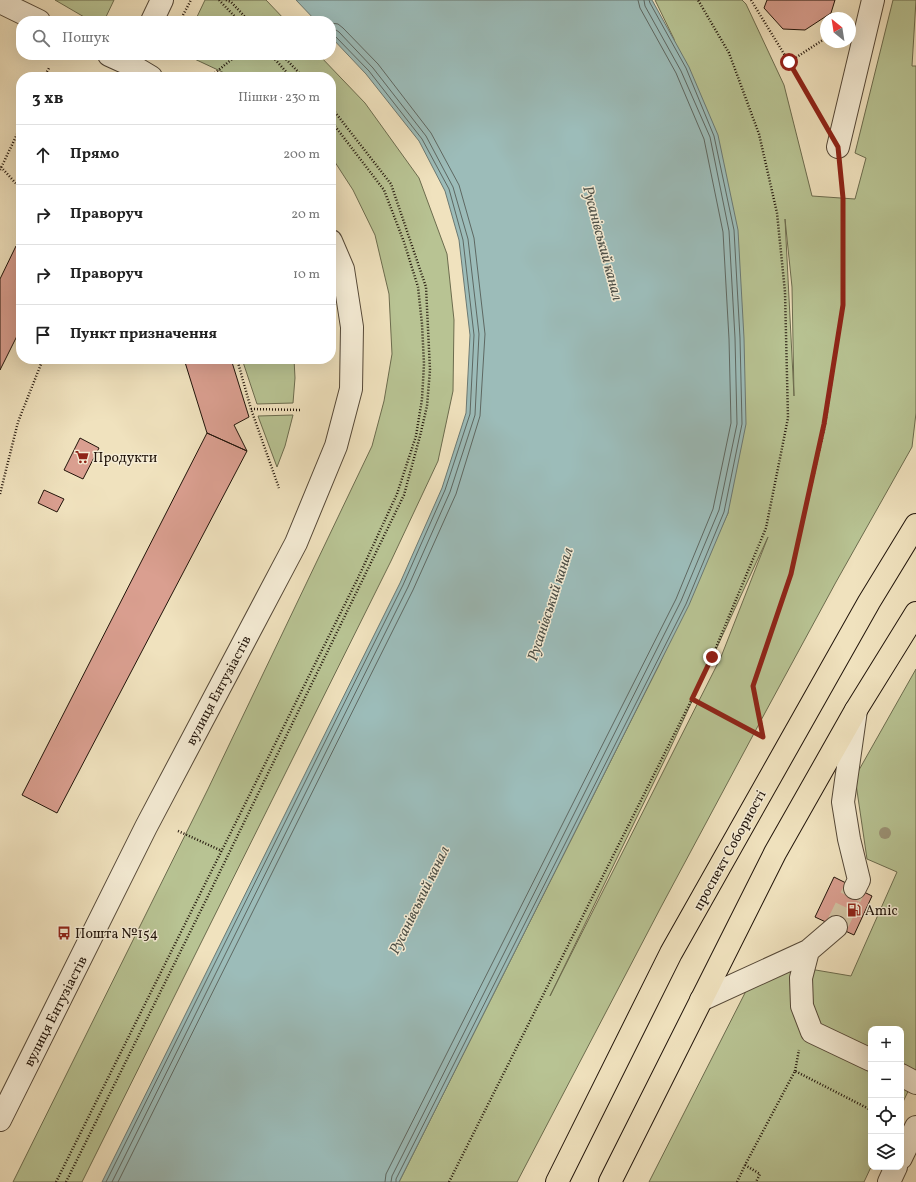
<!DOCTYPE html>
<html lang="uk">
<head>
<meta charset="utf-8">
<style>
  :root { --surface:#fff; --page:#f2f2f2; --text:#222; --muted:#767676; --line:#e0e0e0 }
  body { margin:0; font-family:Vollkorn,serif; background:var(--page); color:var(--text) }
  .controls { position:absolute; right:12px; bottom:12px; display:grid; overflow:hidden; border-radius:8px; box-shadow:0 4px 16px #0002 }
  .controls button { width:36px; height:36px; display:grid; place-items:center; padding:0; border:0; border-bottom:1px solid var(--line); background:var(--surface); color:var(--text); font:20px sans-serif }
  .compass { position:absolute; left:820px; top:12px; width:36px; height:36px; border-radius:50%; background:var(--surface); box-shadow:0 4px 16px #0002; rotate:330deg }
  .stop { position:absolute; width:12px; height:12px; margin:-9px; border:3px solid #8f2418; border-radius:50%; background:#fff }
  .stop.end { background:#8f2418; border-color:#fff; box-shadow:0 1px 4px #0008 }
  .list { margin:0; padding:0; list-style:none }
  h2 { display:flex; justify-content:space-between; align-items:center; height:52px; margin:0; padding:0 16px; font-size:17px }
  h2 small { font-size:13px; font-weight:400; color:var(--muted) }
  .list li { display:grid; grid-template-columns:26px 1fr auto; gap:12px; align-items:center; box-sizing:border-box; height:60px; padding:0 16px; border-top:1px solid var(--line) }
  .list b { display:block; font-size:15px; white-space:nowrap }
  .list em { font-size:13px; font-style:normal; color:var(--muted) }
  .icon { flex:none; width:22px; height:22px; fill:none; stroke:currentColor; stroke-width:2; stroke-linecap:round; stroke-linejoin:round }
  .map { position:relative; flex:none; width:916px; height:1182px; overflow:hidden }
  .search { position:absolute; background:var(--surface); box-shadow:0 4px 16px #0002; left:16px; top:16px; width:320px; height:44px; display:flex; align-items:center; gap:10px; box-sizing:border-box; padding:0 14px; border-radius:16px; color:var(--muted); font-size:15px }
  .panel { position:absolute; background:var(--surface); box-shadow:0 4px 16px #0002; left:16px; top:72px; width:320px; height:292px; border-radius:16px }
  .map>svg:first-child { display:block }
  .green { fill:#b8c393; stroke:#6c6c4e; fill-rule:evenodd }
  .water { fill:#9cbcb9; stroke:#6b7973 }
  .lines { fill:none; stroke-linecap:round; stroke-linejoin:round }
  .shore { stroke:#5e6862; stroke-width:1 }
  .building { fill:#da9f90; stroke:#21140a }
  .minor-tunnel { stroke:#d1c3a3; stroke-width:22; stroke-dasharray:22 11; stroke-linecap:butt }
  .minor-casing { stroke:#554837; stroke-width:24 }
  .highway-casing { stroke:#21140a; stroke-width:24 }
  .path { stroke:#21140a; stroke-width:2.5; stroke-dasharray:1 2; stroke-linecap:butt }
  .minor { stroke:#f5ecd5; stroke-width:22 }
  .highway { stroke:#f0e2be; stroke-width:22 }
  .tree { fill:#9b9275 }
  .route { stroke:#8f2418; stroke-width:5 }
  .labels { text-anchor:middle; stroke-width:3; stroke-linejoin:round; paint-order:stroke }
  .poi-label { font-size:14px; fill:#21140a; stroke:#f5ecd5; text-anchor:start }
  .street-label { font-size:14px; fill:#21140a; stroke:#f5ecd5 }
  .water-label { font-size:15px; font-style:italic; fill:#4c4f47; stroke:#f5ecd5 }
</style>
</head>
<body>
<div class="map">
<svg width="916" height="1182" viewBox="0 0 916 1182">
  <rect width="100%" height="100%" fill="#f0e2be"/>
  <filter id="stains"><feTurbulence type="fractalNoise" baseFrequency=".005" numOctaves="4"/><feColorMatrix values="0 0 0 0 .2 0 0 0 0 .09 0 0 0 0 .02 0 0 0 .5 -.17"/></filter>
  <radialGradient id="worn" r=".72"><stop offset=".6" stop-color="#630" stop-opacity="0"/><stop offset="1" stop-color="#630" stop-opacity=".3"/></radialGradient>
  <path class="green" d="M55,0H114L104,21H91Z
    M205,0H266L286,21H195Z
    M655,0H742L746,4L784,85L812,196L855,199L866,158L855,153L893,0H916L912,66H916V413L912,447L836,582L766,711L661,907L517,1182H399L659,665L728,513L674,39ZM785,219L792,287L794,396ZM768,537L721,657L550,996L669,751Z
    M186,55H319L365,103L419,178L447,254L454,320L453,391L438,461L391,561L82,1182H13L208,789L372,446L384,401L392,354L389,294L375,235L353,190L331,156V77H233Z
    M242,359H294L295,378L293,403L257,404Z
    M293,415L285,446L277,467L258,416Z
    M916,669V1075L901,1106V1029H871V1167L864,1182H649L747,989L792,966L851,976L897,872L867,859L855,777Z"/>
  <path class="water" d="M296,0H652L689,67L718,135L738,230L744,338L746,424L728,513L689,605L399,1182H102L400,583L442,488L466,413L470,335L459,240L445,191L419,141L366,74L331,37V21H316Z"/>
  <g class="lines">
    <path class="shore" d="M106,1182L403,585L445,490L470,414L474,335L463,240L449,189L422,139L369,71L335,36L331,34
      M112,1182L408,587L450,492L475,415L479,334L468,239L453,187L426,136L373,68L339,32L336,30L331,29
      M118,1182L413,590L456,494L480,416L485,334L474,238L459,185L431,133L378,64L343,28L338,24L331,23
      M385,1182L386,1174L676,599L713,509L731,423L729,339L723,232L704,139L676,73L640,8L638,0
      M391,1182L392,1176L681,601L719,510L737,424L735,338L729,231L710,137L681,71L645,6L644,0
      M396,1182V1179L686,604L724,512L742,424L740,338L734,230L714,136L686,68L650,3L649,0"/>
  </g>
  <path class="building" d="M767,0H835L831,13L805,30L783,29L764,8Z
    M16,246L21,248V328L0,370V279Z
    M184,359H231L249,417L234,425L247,451L207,433Z
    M207,433L247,451L57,813L22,795Z
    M80,438L99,448L83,479L64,470Z
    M44,490L64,499L57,512L38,503Z
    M834,877L872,896L854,935L815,917Z"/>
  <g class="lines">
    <path class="minor-tunnel" d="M836,927L855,888"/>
    <g class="minor-casing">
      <path id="minor" d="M0,2L39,21
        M152,21L162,0
        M109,55L131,65L151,77
        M838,147L873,0
        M855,888L859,880L849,839L843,802L856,710
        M808,951L801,978L802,1006L812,1032L871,1060
        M701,1000L808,951L836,927
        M901,1075L916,1083
        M0,1120L146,827L296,543L336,446L351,389L352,327L343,269L331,241
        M901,1158L916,1127
        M889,1182L896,1167"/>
    </g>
    <g class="highway-casing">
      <path id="highway" d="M557,1182L671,953L869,602L916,525
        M610,1182L775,853L856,710L916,613"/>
    </g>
    <path class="path" d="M219,0L239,21
      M226,0L231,2L249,21
      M751,0L789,62L826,38
      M183,15L191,0
      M271,55L291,77
      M282,55L303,77
      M789,62L821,118
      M44,77L49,68
      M210,77L237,55
      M1,167L21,189
      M0,170L21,126
      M237,359L251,409L279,488
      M251,409L302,410
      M0,494L18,422L43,359
      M692,699L763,737
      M763,737L753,686L791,574L825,425L843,305V198L840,168
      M178,831L222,851
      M795,1071L799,1050
      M745,1165L760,1174L756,1182
      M56,1182L358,578L397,494L416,436L422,399L424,364L422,324L418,287L404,242L384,190L331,121
      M66,1182L211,890L404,495L420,436L427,406L430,370L426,287L391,184L331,107
      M449,1182L692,699L712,657L766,528L788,418L785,292L777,213L759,134L729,53L698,0
      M737,1182L745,1165L795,1071L871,1110"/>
    <use href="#minor" class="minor"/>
    <use href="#highway" class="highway"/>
  </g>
  <circle class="tree" cx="885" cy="833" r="6"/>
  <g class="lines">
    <path class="route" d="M712,657L692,699L763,737L753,686L791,574L824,424L843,305V198L838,147L789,62"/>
  </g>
  <defs>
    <g id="supermarket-bare" transform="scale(1.08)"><path d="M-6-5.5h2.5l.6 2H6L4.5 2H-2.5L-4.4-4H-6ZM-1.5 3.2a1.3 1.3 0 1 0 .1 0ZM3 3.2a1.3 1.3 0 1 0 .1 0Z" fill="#8f2418" stroke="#f5ecd5" stroke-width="2.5" paint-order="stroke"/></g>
    <g id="fuel-bare" transform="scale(1.08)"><path d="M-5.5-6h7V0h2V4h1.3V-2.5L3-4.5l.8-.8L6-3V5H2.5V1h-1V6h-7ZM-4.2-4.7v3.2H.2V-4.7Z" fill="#8f2418" stroke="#f5ecd5" stroke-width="2.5" paint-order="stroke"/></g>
    <g id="bus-bare" transform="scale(1.08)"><path d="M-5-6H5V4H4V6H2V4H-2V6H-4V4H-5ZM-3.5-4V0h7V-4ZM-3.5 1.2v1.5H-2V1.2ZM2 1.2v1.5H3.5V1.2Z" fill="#8f2418" stroke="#f5ecd5" stroke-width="2.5" paint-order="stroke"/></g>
  </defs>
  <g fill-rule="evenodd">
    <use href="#supermarket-bare" x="82" y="457"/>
    <use href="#fuel-bare" x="854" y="910"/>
    <use href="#bus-bare" x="64" y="933"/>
  </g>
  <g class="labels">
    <g class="poi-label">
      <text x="93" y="462">Продукти</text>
      <text x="865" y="915">Amic</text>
      <text x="75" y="938">Пошта №154</text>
    </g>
    <g class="street-label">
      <text transform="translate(218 690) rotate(-62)" y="5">вулиця Ентузіастів</text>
      <text transform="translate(729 850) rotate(-61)" y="5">проспект Соборності</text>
      <text transform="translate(55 1011) rotate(-63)" y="5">вулиця Ентузіастів</text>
    </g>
    <g class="water-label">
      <text transform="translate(603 243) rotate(75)" y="5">Русанівський канал</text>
      <text transform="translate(550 604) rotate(-72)" y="5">Русанівський канал</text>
      <text transform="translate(419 900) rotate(-64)" y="5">Русанівський канал</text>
    </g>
  </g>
  <rect width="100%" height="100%" filter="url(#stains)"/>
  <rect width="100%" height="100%" fill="url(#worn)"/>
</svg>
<div class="controls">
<button>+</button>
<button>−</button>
<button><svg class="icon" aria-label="locate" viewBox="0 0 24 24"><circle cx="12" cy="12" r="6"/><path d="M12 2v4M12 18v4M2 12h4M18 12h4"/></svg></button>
<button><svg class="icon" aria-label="layers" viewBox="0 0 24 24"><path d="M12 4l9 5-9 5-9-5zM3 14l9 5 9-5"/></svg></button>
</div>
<svg class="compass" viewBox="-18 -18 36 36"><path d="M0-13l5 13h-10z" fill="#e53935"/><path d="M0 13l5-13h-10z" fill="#767676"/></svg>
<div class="stop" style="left:789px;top:62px"></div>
<div class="stop end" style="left:712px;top:657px"></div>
<div class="search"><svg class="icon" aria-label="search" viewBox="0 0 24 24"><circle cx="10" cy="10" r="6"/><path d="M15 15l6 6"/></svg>Пошук</div>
<section class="panel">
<h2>3 хв<small>Пішки · 230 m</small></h2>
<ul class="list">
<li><svg class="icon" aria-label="ahead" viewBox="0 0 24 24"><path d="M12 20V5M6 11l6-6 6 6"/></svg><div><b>Прямо</b></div><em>200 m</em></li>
<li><svg class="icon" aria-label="right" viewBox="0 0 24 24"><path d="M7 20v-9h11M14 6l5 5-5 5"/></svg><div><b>Праворуч</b></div><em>20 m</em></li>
<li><svg class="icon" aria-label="right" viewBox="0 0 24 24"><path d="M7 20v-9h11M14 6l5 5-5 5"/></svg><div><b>Праворуч</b></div><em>10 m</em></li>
<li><svg class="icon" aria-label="arrive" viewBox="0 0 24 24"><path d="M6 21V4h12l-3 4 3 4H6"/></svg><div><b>Пункт призначення</b></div></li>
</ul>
</section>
</div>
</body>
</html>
